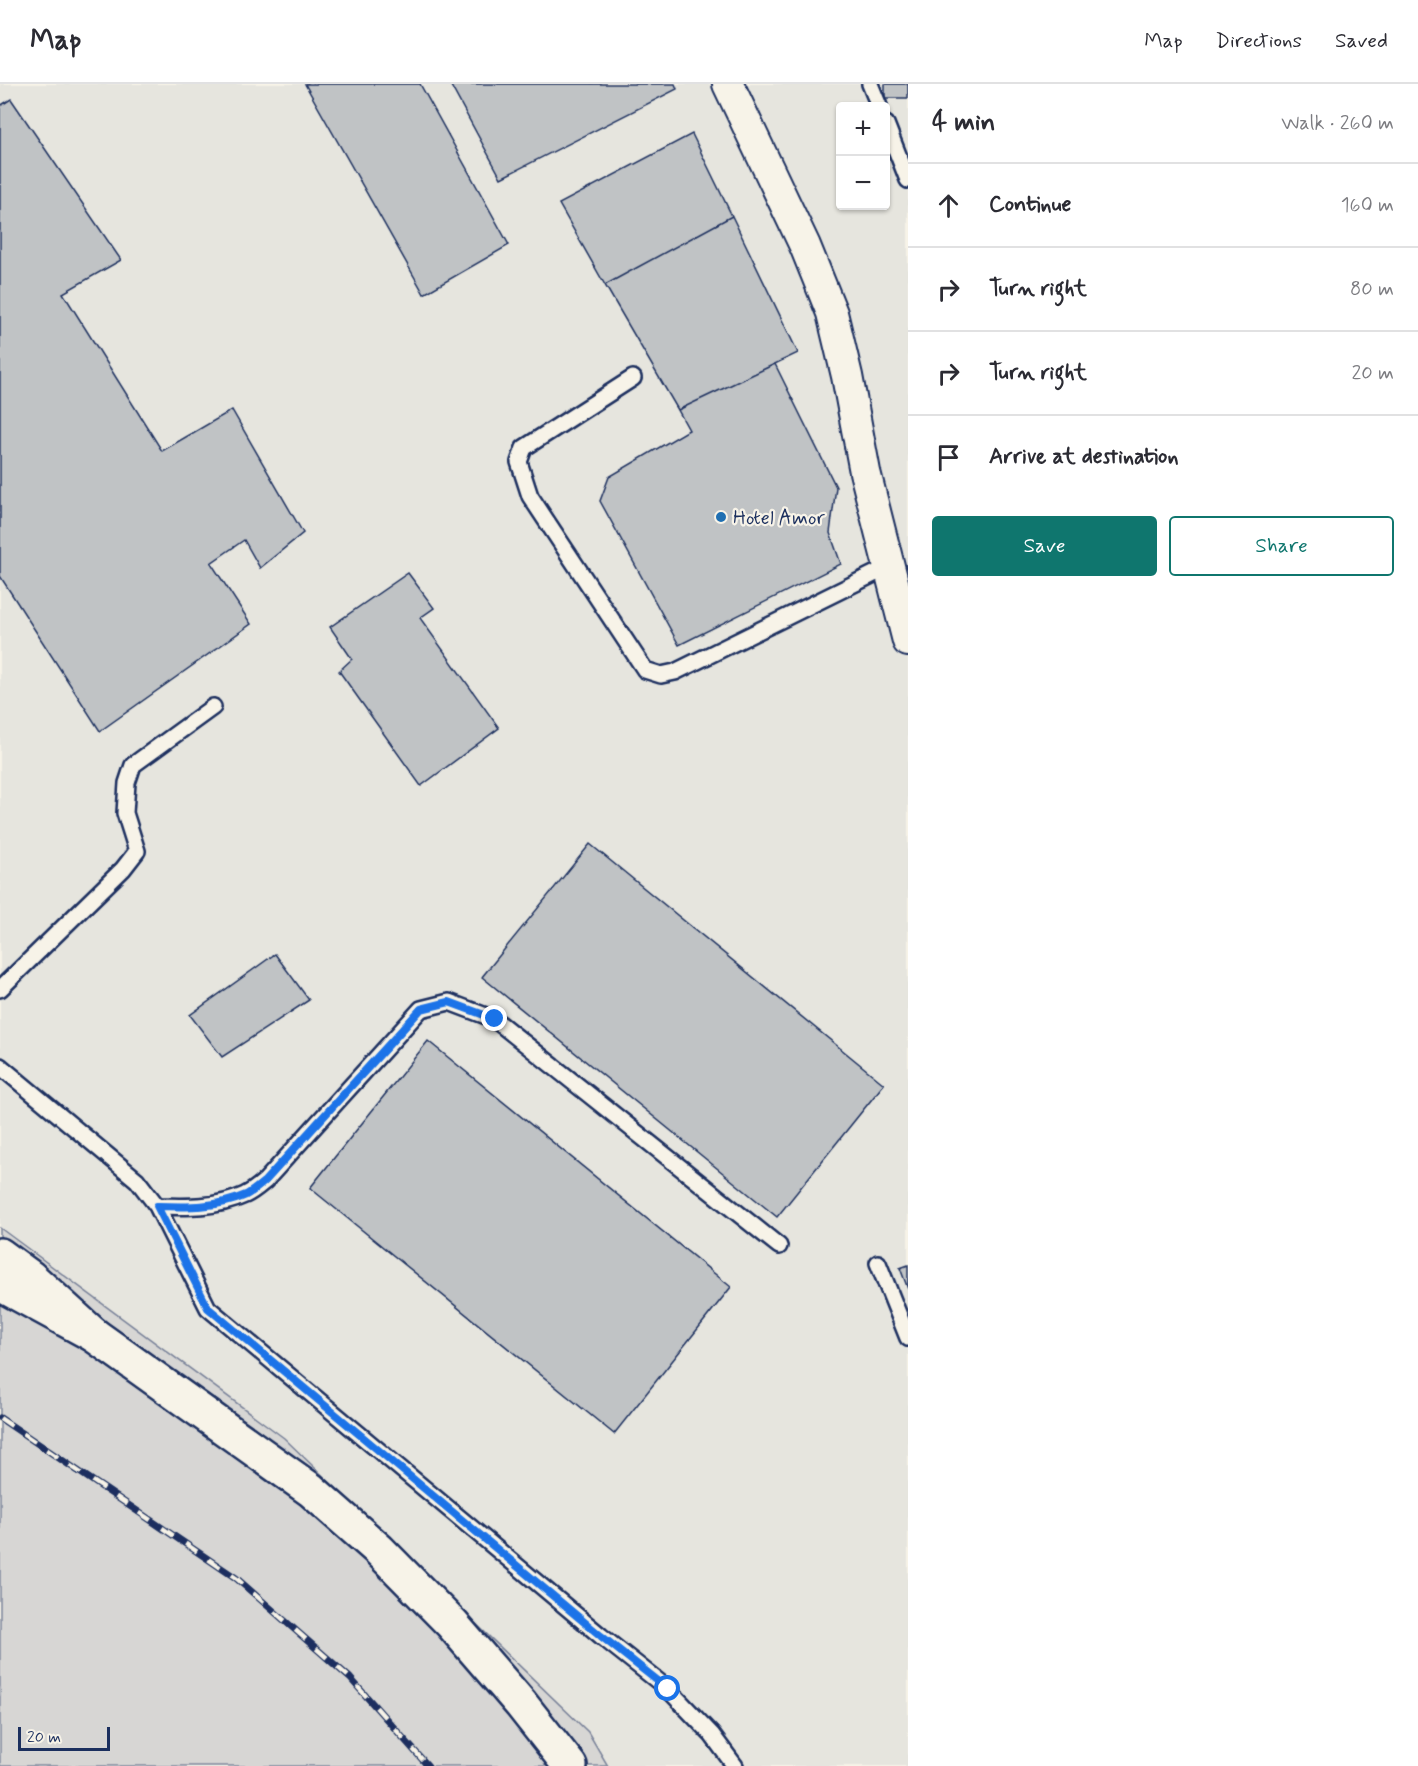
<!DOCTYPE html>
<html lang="en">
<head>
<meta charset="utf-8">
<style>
  :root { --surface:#fff; --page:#f2f2f3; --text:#2b2b33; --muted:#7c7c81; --line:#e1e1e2; --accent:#0f766e }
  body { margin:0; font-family:Mynerve,sans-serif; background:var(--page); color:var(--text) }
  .controls { position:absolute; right:18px; top:18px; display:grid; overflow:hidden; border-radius:6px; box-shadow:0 2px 4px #0004 }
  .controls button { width:54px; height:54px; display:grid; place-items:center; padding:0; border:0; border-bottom:2px solid var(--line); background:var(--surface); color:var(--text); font:30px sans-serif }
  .scale { position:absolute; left:18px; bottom:15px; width:92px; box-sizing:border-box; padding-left:6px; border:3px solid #1b2f5e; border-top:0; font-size:16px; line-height:21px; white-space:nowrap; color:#1b2f5e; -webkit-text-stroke:4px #f7f3e8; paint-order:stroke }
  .stop { position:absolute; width:18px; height:18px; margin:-14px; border:4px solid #1a73e8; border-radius:50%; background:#fff }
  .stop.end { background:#1a73e8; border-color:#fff; box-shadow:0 2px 6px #0008 }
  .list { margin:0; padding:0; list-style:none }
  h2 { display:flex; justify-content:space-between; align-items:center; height:78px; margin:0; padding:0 24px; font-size:26px }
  h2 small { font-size:20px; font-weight:400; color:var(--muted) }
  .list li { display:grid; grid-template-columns:39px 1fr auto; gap:18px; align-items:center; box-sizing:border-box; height:84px; padding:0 24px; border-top:2px solid var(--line) }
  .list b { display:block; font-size:22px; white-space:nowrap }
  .list em { font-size:20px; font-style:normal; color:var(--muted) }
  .actions { display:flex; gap:12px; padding:18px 24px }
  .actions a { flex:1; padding:14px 0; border:2px solid var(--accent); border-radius:6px; text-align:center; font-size:21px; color:var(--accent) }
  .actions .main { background:var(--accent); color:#fff }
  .icon { flex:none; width:33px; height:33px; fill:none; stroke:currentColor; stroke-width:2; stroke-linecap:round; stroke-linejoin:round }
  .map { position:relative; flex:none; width:908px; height:1682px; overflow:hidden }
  header { display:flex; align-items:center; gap:36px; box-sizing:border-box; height:84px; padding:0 30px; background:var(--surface); border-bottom:2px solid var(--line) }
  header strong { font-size:28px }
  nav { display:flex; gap:33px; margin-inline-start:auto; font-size:21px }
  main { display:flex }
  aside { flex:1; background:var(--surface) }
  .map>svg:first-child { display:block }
  .built { fill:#e6e5de; fill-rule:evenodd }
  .green { fill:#d7d6d4; stroke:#798299; stroke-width:1.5 }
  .building { fill:#c0c3c5; stroke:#1b2f5e; stroke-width:1.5 }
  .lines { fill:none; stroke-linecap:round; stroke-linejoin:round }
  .lane-casing { stroke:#1b2f5e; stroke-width:20 }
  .street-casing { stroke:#1b2f5e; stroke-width:34 }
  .secondary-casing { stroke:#1b2f5e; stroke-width:38 }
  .highway-casing { stroke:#1b2f5e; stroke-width:38 }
  .lane { stroke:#f7f3e8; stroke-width:15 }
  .street { stroke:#f7f3e8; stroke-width:30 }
  .secondary { stroke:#f7f3e8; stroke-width:33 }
  .highway { stroke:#f7f3e8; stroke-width:33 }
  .rail-casing { stroke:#1b2f5e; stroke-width:7 }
  .rail { stroke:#f7f3e8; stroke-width:4.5; stroke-dasharray:14; stroke-linecap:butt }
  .route { stroke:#1a73e8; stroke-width:8 }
  .poi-dot { fill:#1f6fb2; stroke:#f7f3e8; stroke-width:2 }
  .labels { text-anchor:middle; stroke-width:4.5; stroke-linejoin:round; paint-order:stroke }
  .poi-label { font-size:20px; fill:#1b2f5e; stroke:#f7f3e8; text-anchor:start }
</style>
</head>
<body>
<header>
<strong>Map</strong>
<nav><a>Map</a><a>Directions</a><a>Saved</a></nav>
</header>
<main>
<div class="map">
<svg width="908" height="1682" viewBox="0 0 908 1682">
  <rect width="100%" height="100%" fill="#f7f3e8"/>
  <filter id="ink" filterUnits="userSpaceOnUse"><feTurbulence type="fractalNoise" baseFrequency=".0167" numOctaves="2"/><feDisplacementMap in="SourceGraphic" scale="12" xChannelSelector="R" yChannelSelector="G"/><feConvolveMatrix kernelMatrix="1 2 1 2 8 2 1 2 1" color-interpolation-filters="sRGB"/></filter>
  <g filter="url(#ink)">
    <path class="built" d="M0,0H908V1682H608L588,1648L284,1354L0,1144ZM840,22H886V122H840Z"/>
    <path class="green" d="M0,1144L284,1354L588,1648L608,1682H0Z"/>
    <path class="building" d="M305,0H420L509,161L424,210Z
      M450,0H675L677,5L501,94Z
      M885,0H908V14H885Z
      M11,15L121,176L63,209L162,367L232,326L303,449L260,484L244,456L211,479L251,540L100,647L0,492V22Z
      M692,50L732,132L605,201L559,120Z
      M732,132L798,269L678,326L605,201Z
      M775,280L836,403L830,449L841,480L679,561L600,417L609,393L689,346L678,326Z
      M408,489L434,524L420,534L499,644L421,702L339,587L352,575L330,543Z
      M590,760L884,1000L777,1133L482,893Z
      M275,870L309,916L222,973L190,931Z
      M428,957L731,1203L614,1350L310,1104Z
      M908,1181V1205L900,1184Z"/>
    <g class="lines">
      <g class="lane-casing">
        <path id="lane" d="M870,0L879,22
          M886,40L908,96
          M633,294L524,364L519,378L530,412L645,586L661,591L675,588L888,483
          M0,905L123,785L137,767L125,729L127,699L133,681L213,623
          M0,982L137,1096L157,1122L208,1224L601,1552L668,1605L712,1651L735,1682
          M157,1122C187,1123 217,1124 245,1111C252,1108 259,1102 265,1097L421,925L449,918L494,935L779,1162
          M878,1179L908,1254"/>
      </g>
      <g class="street-casing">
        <path id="street" d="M728,0L805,162L832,229L847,292L865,388L908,557"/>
      </g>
      <g class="secondary-casing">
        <path id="secondary" d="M0,1200L94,1251L311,1406L379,1466L452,1540L521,1620L570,1682"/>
      </g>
      <g class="highway-casing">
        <path id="highway" d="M0,1171L30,1193L94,1251"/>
      </g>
      <use href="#lane" class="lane"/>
      <use href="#street" class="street"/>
      <use href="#secondary" class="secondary"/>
      <use href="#highway" class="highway"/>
      <g class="rail-casing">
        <path id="rail" d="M0,1334L236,1494L350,1594L428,1682"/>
      </g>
      <use href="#rail" class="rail"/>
    </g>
  </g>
  <g class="lines" filter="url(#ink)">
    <path class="route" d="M495,935L449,918L421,925L265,1097C259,1102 252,1108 246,1111C217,1124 187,1123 157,1122L208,1224L601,1552L668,1605"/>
  </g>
  <circle class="poi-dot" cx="721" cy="433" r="6"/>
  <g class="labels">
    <g class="poi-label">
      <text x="733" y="440">Hotel Amor</text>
    </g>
  </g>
</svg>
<div class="controls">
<button>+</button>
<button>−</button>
</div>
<div class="scale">20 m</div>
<div class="stop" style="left:668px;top:1605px"></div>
<div class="stop end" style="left:495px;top:935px"></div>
</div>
<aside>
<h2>4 min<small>Walk · 260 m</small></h2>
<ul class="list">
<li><svg class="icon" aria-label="ahead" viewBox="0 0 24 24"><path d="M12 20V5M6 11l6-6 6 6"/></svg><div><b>Continue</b></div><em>160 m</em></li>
<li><svg class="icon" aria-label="right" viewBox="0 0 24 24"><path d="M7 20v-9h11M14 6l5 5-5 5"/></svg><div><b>Turn right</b></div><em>80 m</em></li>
<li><svg class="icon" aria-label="right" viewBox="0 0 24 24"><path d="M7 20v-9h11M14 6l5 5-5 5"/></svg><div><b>Turn right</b></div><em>20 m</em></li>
<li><svg class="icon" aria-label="arrive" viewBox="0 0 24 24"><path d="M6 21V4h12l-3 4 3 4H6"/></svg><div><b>Arrive at destination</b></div></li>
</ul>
<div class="actions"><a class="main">Save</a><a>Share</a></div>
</aside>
</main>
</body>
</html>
